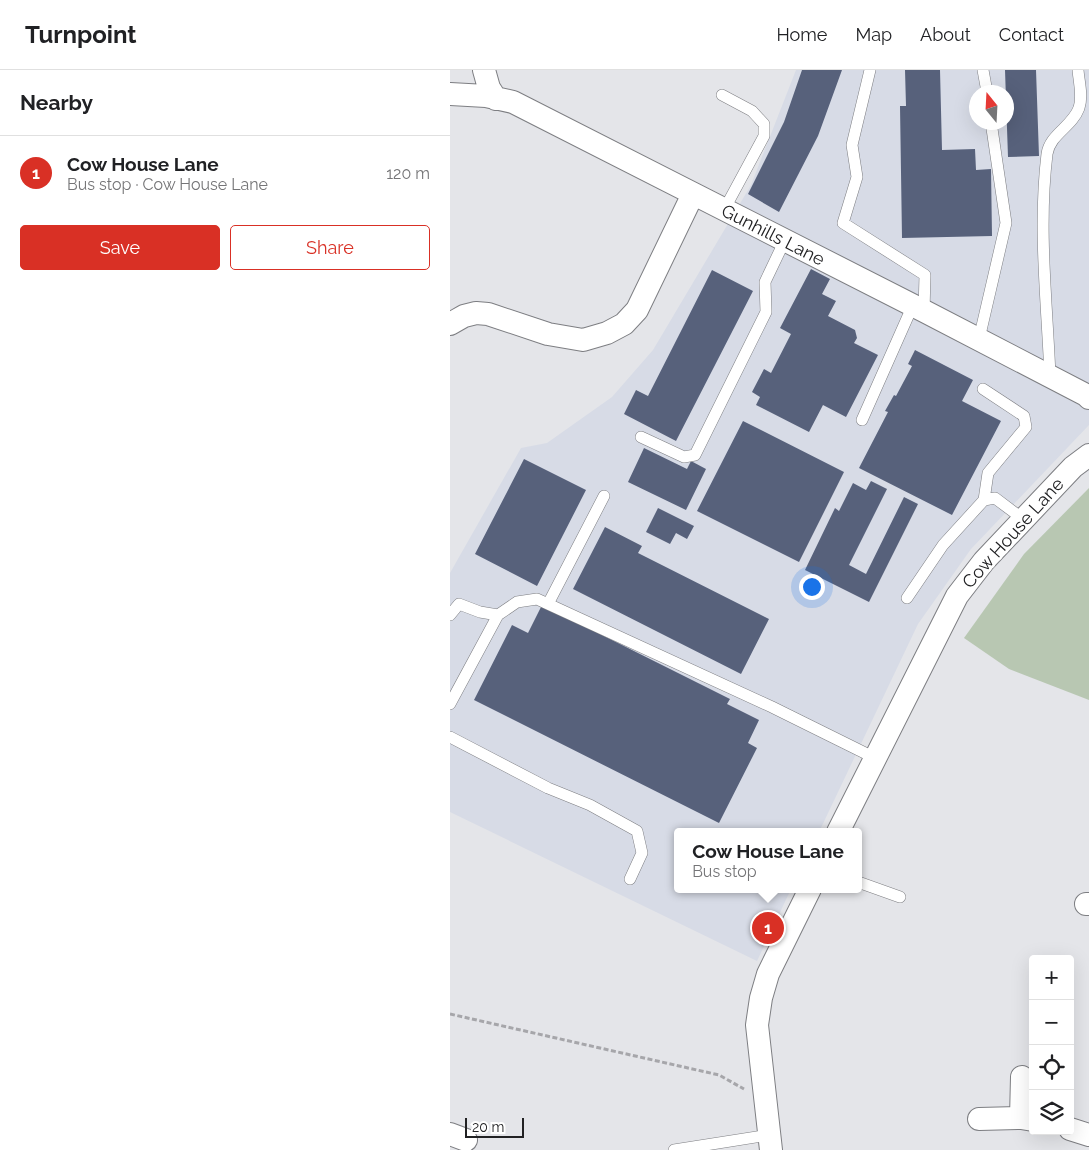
<!DOCTYPE html>
<html lang="en">
<head>
<meta charset="utf-8">
<style>
  :root { --surface:#fff; --page:#f2f2f2; --text:#202124; --muted:#757577; --line:#e0e0e0; --accent:#d93025 }
  body { margin:0; font-family:Raleway,sans-serif; background:var(--page); color:var(--text) }
  .controls { position:absolute; right:15px; bottom:15px; display:grid; overflow:hidden; border-radius:5px; box-shadow:0 5px 20px #0002 }
  .controls button { width:45px; height:45px; display:grid; place-items:center; padding:0; border:0; border-bottom:1px solid var(--line); background:var(--surface); color:var(--text); font:25px sans-serif }
  .compass { position:absolute; left:519px; top:15px; width:45px; height:45px; border-radius:50%; background:var(--surface); box-shadow:0 5px 20px #0002; rotate:342deg }
  .scale { position:absolute; left:15px; bottom:12px; width:59px; box-sizing:border-box; padding-left:5px; border:2px solid #212123; border-top:0; font-size:14px; line-height:18px; white-space:nowrap; color:#212123; -webkit-text-stroke:4px #fff; paint-order:stroke }
  .you { position:absolute; left:361px; top:516px; width:18px; height:18px; margin:-12px; border:4px solid #fff; border-radius:50%; background:#1a73e8; box-shadow:0 0 0 8px #1a73e833 }
  .badge { display:grid; place-items:center; width:32px; height:32px; border-radius:50%; background:var(--accent); color:#fff; font-size:16px; font-weight:700 }
  .pin { position:absolute; translate:-50% -50%; border:2px solid #fff; box-shadow:0 1px 5px #0006 }
  .popup { position:absolute; left:224px; top:758px; width:188px; height:65px; box-sizing:border-box; display:grid; place-content:center; border-radius:5px; background:var(--surface); filter:drop-shadow(0 1px 4px #0005); font-size:16px; white-space:nowrap; color:var(--muted) }
  .popup b { font-size:19px; color:var(--text) }
  .popup::after { content:''; position:absolute; left:50%; top:100%; margin-left:-10px; border:10px solid transparent; border-top-color:var(--surface) }
  .list { margin:0; padding:0; list-style:none }
  h2 { display:flex; justify-content:space-between; align-items:center; height:65px; margin:0; padding:0 20px; font-size:21px }
  h2 small { font-size:16px; font-weight:400; color:var(--muted) }
  .list li { display:grid; grid-template-columns:32px 1fr auto; gap:15px; align-items:center; box-sizing:border-box; height:75px; padding:0 20px; border-top:1px solid var(--line) }
  .list b { display:block; font-size:19px; white-space:nowrap }
  .list p { margin:0; font-size:16px; white-space:nowrap; color:var(--muted) }
  .list em { font-size:16px; font-style:normal; color:var(--muted) }
  .actions { display:flex; gap:10px; padding:15px 20px }
  .actions a { flex:1; padding:11px 0; border:1px solid var(--accent); border-radius:5px; text-align:center; font-size:18px; color:var(--accent) }
  .actions .main { background:var(--accent); color:#fff }
  .icon { flex:none; width:28px; height:28px; fill:none; stroke:currentColor; stroke-width:2; stroke-linecap:round; stroke-linejoin:round }
  .map { position:relative; flex:none; width:639px; height:1080px; overflow:hidden }
  header { display:flex; align-items:center; gap:30px; box-sizing:border-box; height:70px; padding:0 25px; background:var(--surface); border-bottom:1px solid var(--line) }
  header strong { font-size:24px }
  nav { display:flex; gap:28px; margin-inline-start:auto; font-size:18px }
  main { display:flex }
  aside { flex:1; background:var(--surface) }
  .map>svg:first-child { display:block }
  .built { fill:#d7dbe6; fill-rule:evenodd }
  .green { fill:#b8c7b2 }
  .building { fill:#57617b }
  .lines { fill:none; stroke-linecap:round; stroke-linejoin:round }
  .service-casing { stroke:#7d7e82; stroke-width:12 }
  .minor-casing { stroke:#7d7e82; stroke-width:24 }
  .path { stroke:#a6a6aa; stroke-width:3; stroke-dasharray:5 2.5; stroke-linecap:butt }
  .service { stroke:#fff; stroke-width:11 }
  .minor { stroke:#fff; stroke-width:22 }
  .labels { text-anchor:middle; stroke-width:5; stroke-linejoin:round; paint-order:stroke }
  .street-label { font-size:18px; fill:#212123; stroke:#fff }
</style>
</head>
<body>
<header>
<strong>Turnpoint</strong>
<nav><a>Home</a><a>Map</a><a>About</a><a>Contact</a></nav>
</header>
<main>
<aside>
<h2>Nearby<small></small></h2>
<ul class="list">
<li><span class="badge">1</span><div><b>Cow House Lane</b><p>Bus stop · Cow House Lane</p></div><em>120 m</em></li>
</ul>
<div class="actions"><a class="main">Save</a><a>Share</a></div>
</aside>
<div class="map">
<svg width="639" height="1080" viewBox="0 0 639 1080">
  <rect width="100%" height="100%" fill="#e4e5e9"/>
  <path class="built" d="M346,0H639V355L521,479L468,554L369,762H228V819H341L307,891L0,742V503L71,378L97,373L162,327L203,280L301,115ZM526,22H556V52H526Z"/>
  <path class="green" d="M639,418V630L559,599L514,568L574,484Z"/>
  <path class="building" d="M352,0H392L368,66L329,142L298,124L334,52Z
    M455,0H490L492,80L525,79L526,100L541,99L542,166L452,168L450,36H456Z
    M555,0H586L589,86L558,87Z
    M361,199L380,209L372,224L386,231L378,246L405,260L407,268L404,273L428,285L396,347L373,335L359,362L306,335L310,327L302,322L314,299L321,303L341,264L330,258Z
    M262,200L303,221L226,371L174,344L186,320L198,326Z
    M465,280L523,310L512,331L551,351L502,445L409,398L438,342L435,341L444,325L446,326L462,296L458,294Z
    M293,351L394,402L349,492L247,441Z
    M194,378L237,399L241,391L256,399L236,440L178,412Z
    M74,389L136,420L87,516L25,484Z
    M421,411L437,419L399,495L416,504L454,427L468,434L419,532L355,500L385,438L389,441L403,413L416,420Z
    M208,438L244,456L237,469L226,463L220,474L196,462Z
    M155,457L192,476L188,483L319,549L291,604L123,519Z
    M92,535L280,629L277,634L309,650L298,673L307,678L269,753L24,630L62,555L78,563Z"/>
  <g class="lines">
    <g class="service-casing">
      <path id="service" d="M420,0L402,75L407,107L393,153L475,205L474,241
        M533,0L537,22
        M272,25L302,41L314,54V66L274,140
        M529,269L556,153L541,52
        M600,306C597,232 588,158 597,84C600,64 622,57 629,38C633,26 629,12 628,0
        M533,319L574,346L576,357L538,403L534,430
        M412,350L463,235
        M191,367L234,387L245,385L316,242L315,212L335,170
        M457,528L493,475L534,430L545,428L573,449
        M98,534L154,426
        M0,545L9,534L30,542L48,545
        M0,634L48,545L67,532L87,529L322,637L425,688
        M0,667L98,718L140,735L187,761L192,783L180,809
        M408,812L450,827
        M224,1080L319,1065"/>
    </g>
    <g class="minor-casing">
      <path id="minor" d="M34,0L39,18L46,29
        M0,24L36,26L63,32L474,241L636,325L639,328
        M0,254L14,246L26,243L38,244L98,264L133,270L157,263L174,254L187,240L243,124
        M388,762L507,526L534,491L623,397L639,385
        M636,834H639
        M571,1048L572,1007
        M529,1049L571,1048L583,1050
        M620,1059L639,1065
        M0,1064L16,1070
        M321,1080L307,955L311,928L318,904L360,819"/>
    </g>
    <path class="path" d="M0,944L269,1005L294,1019"/>
    <use href="#service" class="service"/>
    <use href="#minor" class="minor"/>
  </g>
  <g class="labels">
    <g class="street-label">
      <text transform="translate(323 165) rotate(27)" y="6">Gunhills Lane</text>
      <text transform="translate(563 463) rotate(-48)" y="6">Cow House Lane</text>
    </g>
  </g>
</svg>
<div class="controls">
<button>+</button>
<button>−</button>
<button><svg class="icon" aria-label="locate" viewBox="0 0 24 24"><circle cx="12" cy="12" r="6"/><path d="M12 2v4M12 18v4M2 12h4M18 12h4"/></svg></button>
<button><svg class="icon" aria-label="layers" viewBox="0 0 24 24"><path d="M12 4l9 5-9 5-9-5zM3 14l9 5 9-5"/></svg></button>
</div>
<svg class="compass" viewBox="-18 -18 36 36"><path d="M0-13l5 13h-10z" fill="#e53935"/><path d="M0 13l5-13h-10z" fill="#757577"/></svg>
<div class="scale">20 m</div>
<div class="you"></div>
<div class="pin badge" style="left:318px;top:858px">1</div>
<div class="popup"><b>Cow House Lane</b>Bus stop</div>
</div>
</main>
</body>
</html>
